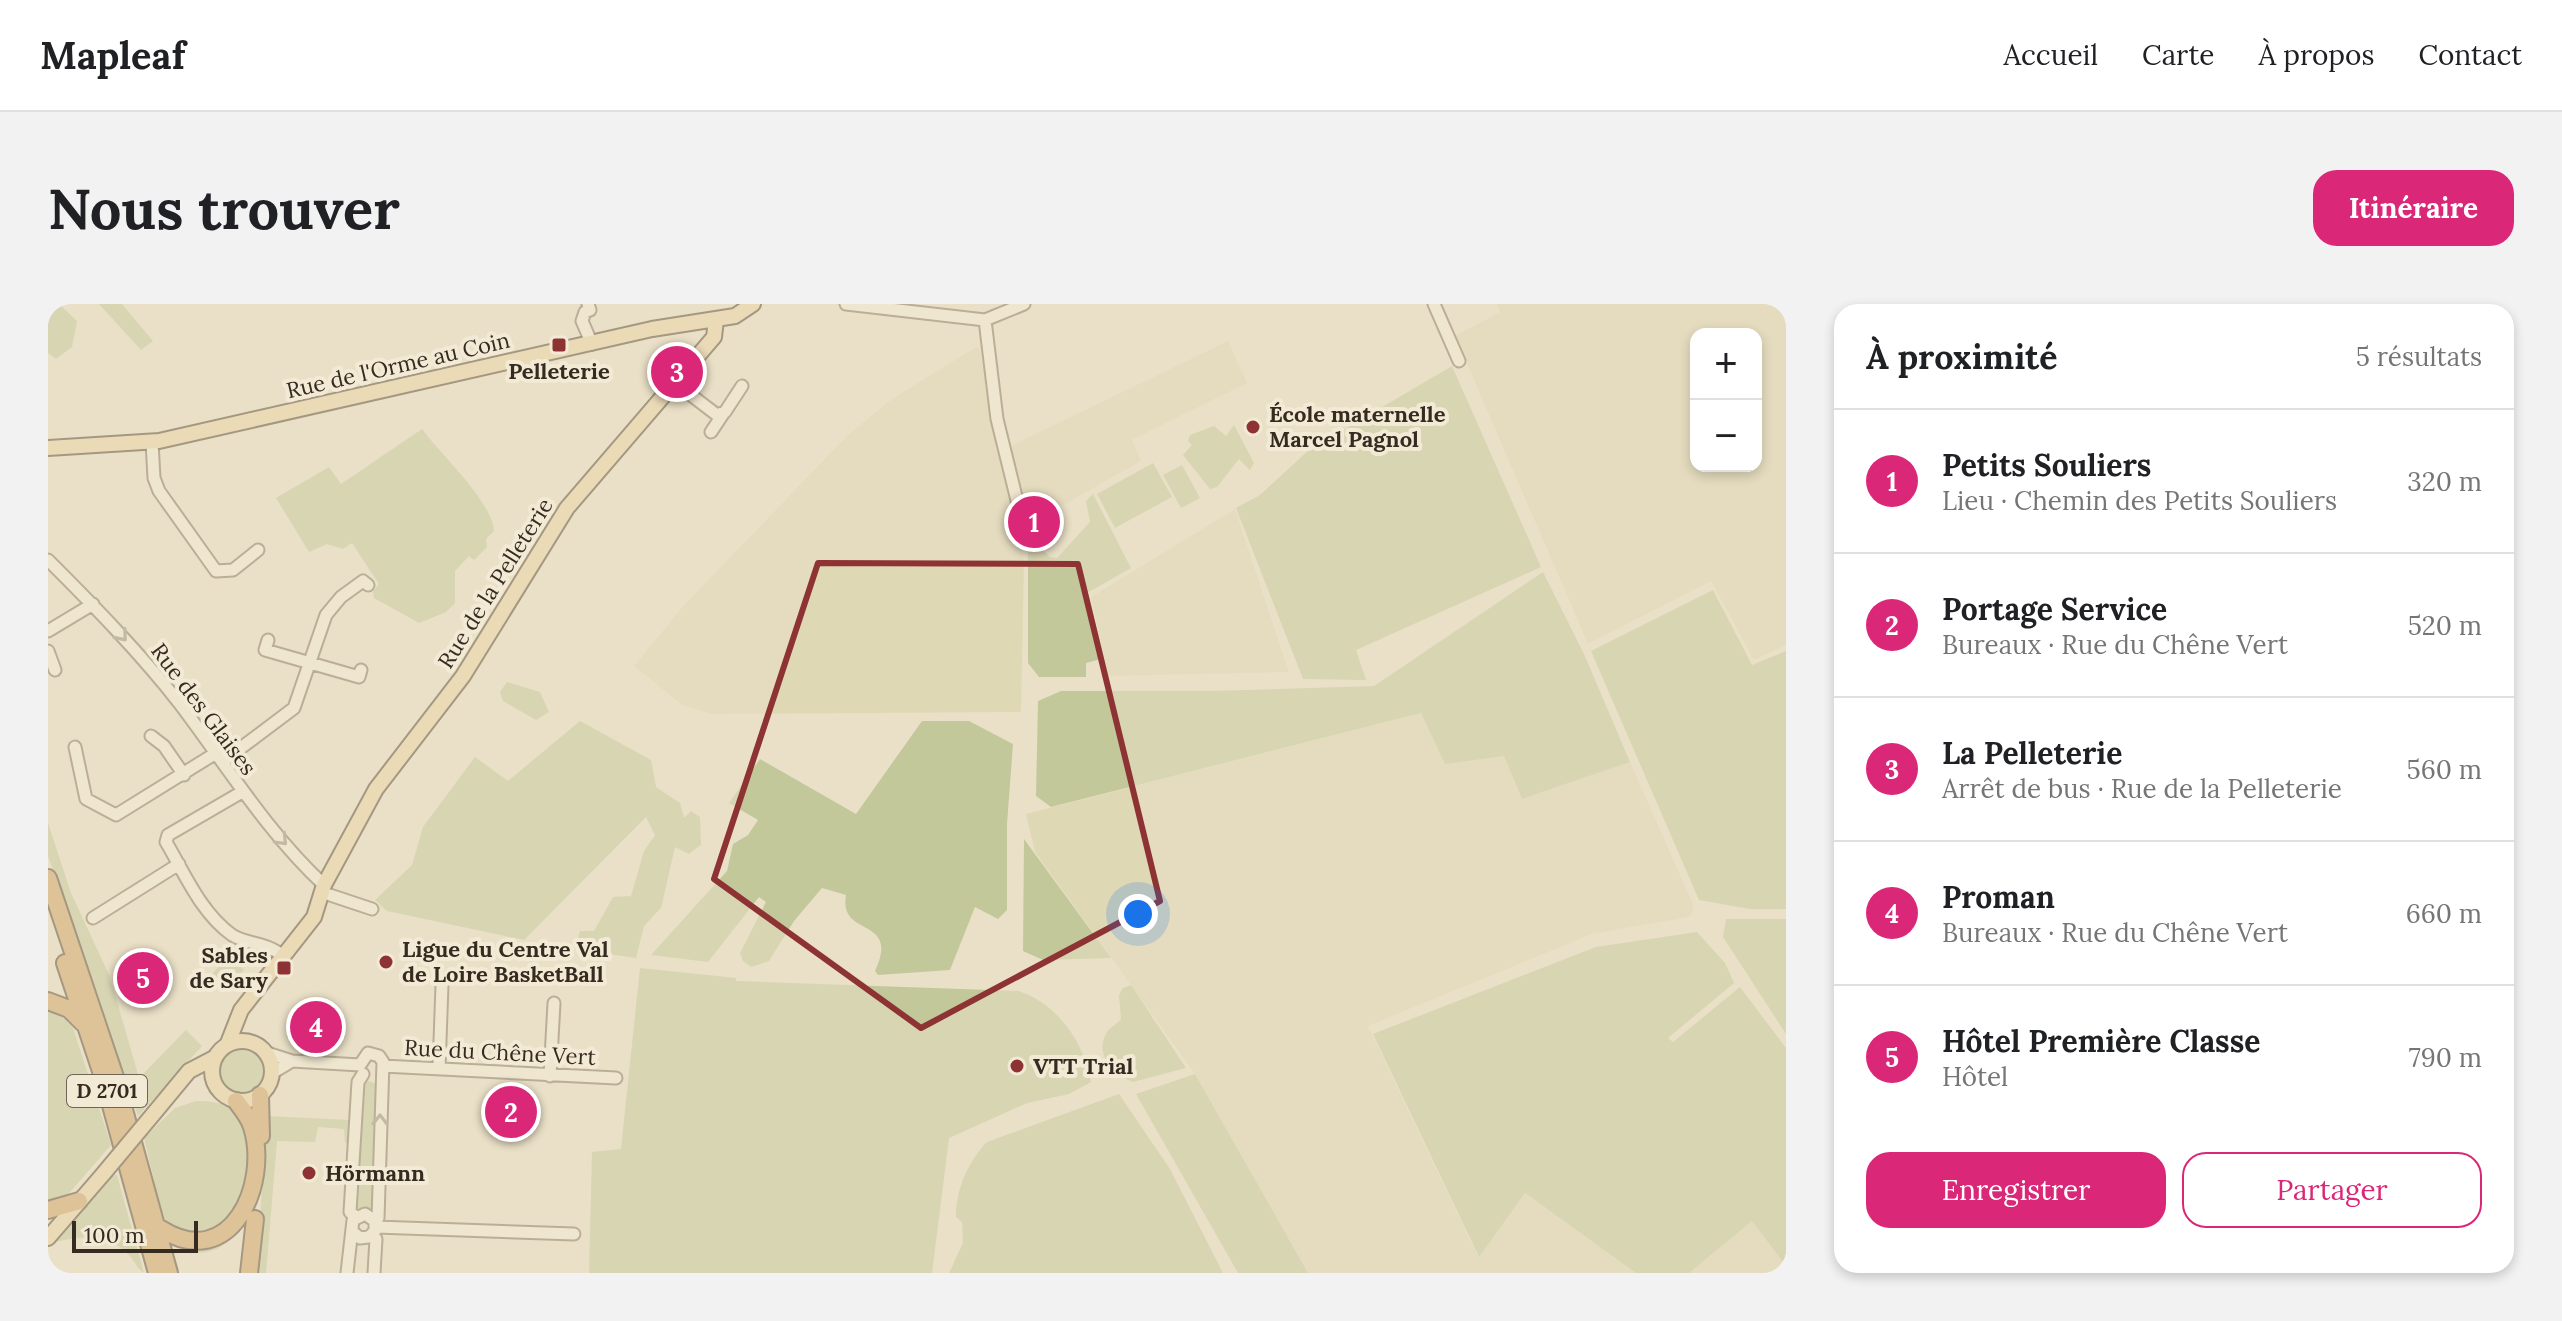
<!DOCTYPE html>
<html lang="fr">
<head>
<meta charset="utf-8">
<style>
  :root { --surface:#fff; --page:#f2f2f2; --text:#202124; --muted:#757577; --line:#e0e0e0; --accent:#db2777 }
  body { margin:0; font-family:Lora,serif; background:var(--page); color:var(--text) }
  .controls { position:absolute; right:24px; top:24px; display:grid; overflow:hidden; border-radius:16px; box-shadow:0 4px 12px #0003 }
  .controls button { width:72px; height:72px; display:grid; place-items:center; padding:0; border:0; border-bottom:2px solid var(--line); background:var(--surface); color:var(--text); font:40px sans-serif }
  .scale { position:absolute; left:24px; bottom:20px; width:126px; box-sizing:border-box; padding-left:8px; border:4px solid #362b20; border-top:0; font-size:22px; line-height:28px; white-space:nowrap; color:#362b20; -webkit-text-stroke:6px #f3ead6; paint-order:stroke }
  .you { position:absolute; left:1090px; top:610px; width:28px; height:28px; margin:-20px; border:6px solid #fff; border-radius:50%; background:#1a73e8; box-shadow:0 0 0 12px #1a73e833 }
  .badge { display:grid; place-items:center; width:52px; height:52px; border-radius:50%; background:var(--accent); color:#fff; font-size:26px; font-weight:700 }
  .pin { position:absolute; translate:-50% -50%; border:4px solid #fff; box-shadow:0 2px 8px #0006 }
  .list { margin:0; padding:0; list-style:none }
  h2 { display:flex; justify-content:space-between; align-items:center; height:104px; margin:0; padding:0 32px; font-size:34px }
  h2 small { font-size:26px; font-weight:400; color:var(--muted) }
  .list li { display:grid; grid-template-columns:52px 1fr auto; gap:24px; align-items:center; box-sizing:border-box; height:144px; padding:0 32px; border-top:2px solid var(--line) }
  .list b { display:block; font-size:30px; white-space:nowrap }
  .list p { margin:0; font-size:26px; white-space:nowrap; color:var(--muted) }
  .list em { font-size:26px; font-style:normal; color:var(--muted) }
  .actions { display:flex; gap:16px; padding:24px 32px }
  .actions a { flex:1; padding:18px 0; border:2px solid var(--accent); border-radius:24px; text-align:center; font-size:28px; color:var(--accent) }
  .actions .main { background:var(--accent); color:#fff }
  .map { position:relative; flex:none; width:1738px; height:969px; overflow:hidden; border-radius:24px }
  header { display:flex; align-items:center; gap:48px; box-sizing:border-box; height:112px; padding:0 40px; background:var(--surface); border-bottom:2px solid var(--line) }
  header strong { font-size:38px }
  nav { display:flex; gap:44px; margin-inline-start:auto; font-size:28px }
  .intro { display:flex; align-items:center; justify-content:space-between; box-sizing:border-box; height:192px; padding:0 48px }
  h1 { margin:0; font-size:56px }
  .button { padding:20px 36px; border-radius:24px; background:var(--accent); color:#fff; font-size:28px; font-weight:700 }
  main { display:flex; gap:48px; padding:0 48px }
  aside { flex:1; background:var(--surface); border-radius:24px; box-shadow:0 4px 12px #0003 }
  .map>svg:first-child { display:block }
  .farmland { fill:#dfd8b5; fill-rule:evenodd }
  .green { fill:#c3c89b }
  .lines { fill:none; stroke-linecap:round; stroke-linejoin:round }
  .minor-casing { stroke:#84725e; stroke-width:15 }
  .major-casing { stroke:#534131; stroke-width:18 }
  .highway-casing { stroke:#534131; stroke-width:20 }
  .minor { stroke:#f6edd9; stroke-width:11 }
  .major { stroke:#ead3a2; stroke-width:14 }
  .highway { stroke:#d29f5f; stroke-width:16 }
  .major-bridge-casing { stroke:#534131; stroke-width:18; stroke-linecap:butt }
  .major-bridge { stroke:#ead3a2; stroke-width:14 }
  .oneway { stroke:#968c7c }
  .marked { fill:none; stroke:#8e3334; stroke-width:6; stroke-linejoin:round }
  .poi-dot { fill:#8e3334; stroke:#f3ead6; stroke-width:3 }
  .labels { text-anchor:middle; stroke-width:8; stroke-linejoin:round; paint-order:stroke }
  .shield { fill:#f3ead6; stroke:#6f6457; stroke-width:2 }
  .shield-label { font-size:20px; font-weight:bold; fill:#362b20 }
  .street-label { font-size:22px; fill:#362b20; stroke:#f3ead6 }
  .poi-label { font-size:22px; font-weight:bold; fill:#362b20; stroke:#f3ead6; text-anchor:start }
</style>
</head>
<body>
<header>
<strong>Mapleaf</strong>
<nav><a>Accueil</a><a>Carte</a><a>À propos</a><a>Contact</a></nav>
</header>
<div class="intro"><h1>Nous trouver</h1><a class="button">Itinéraire</a></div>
<main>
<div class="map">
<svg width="1738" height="969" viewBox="0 0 1738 969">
  <rect width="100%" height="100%" fill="#eae0c7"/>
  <path class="farmland" d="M1449,0H1738V341L1706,356L1663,277L1540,340L1407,32L1452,8ZM1648,30H1708V162H1648Z
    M1180,37L1199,79L1084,136L1093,157L996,212L994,209L977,214L961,143Z
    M928,43L932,46L947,133L976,256L973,408L663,410L634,401L586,362L637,300L802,129L844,95Z
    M1187,205L1241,368L1060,372L1043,293Z
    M1373,409L1397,459L1456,452L1474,495L1582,458L1645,600L1644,610L1640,613L1544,630L1320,722L1430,953L1477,889L1588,969H1260L1147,770L987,548L978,510Z
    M1704,917L1738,962V969H1641Z"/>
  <path class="green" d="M0,0H11L29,17L24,43L8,55L0,49Z
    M51,0H74L105,37L93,46Z
    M1404,62L1493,263L1308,346L1318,376L1255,375L1188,204L1212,191L1261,146Z
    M1186,121L1206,159L1202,166L1191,155L1169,183L1162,185L1135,151L1144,141L1140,137L1142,131L1166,122L1178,132Z
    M374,125C393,151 444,197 446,227L438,235L439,243L426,256L421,252L407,267V299L398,308L371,319L326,294L325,287L331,280L304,239L295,245L279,240L261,248L228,194L281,163L293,180Z
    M1105,159L1124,193L1067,224L1049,190Z
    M1134,161L1152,194L1133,204L1115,171Z
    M1045,190L1083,264L1039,289L1053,355L1038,359V373H991L980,359V243L987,238L1002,253L1009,254L1042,218L1038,197Z
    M1495,268L1536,350L1582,458L1474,495L1456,452L1397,460L1373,409L1003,503L988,492L990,397L1013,387H1163L1326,382Z
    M1665,286L1704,361L1738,347V605H1702L1651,596L1543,347Z
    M459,378L492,388L501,408L488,416L455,397L452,388Z
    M532,417L603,456L608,483L632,499L636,514L643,507L652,513L653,541L641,550L627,543L613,604L596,622L588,654L527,645L532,627H546L565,593L583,592L596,547L607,531L598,513L476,636L339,607L327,596L364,561L375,523L427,453L460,477Z
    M874,417H921L965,440L959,520V606L950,615L927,603L902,666L830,671L827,667C853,611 790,635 798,591L774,584L746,617L721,657L703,663L695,657L692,649L718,598L711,593L660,658L603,651L679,567L685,540L700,531L710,516L681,499L712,455L808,510Z
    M0,519L23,589L62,673L91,774L138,726L154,742L90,812L0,552Z
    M976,535L1063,654L995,656L975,647Z
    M1678,615H1738V730L1675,633Z
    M1649,628L1677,659L1686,679L1620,734L1625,738L1692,683L1738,744V962L1704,917L1641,969H1588L1477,889L1431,953L1325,730L1548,643Z
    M189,650L196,658L192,662L196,666L174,689L160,674L181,652L184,655Z
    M592,664L688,674V677L970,687C1008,698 1037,739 1043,778L1021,790L979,799L901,834L884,969H541L544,848L573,845Z
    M1083,681L1138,764L1085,778C1066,771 1045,751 1059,728C1062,724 1070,719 1073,715L1071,691L1075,684Z
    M0,707L16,714L25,724L63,841L16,895L0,900Z
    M169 767a25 25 0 1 1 50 0a25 25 0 1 1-50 0Z
    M1147,770L1260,969H1190L1088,790Z
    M321,777L331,781L327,900L324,907H312L306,901L312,781Z
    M1071,790L1122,865L1175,969H901L915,939L914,918L908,913C908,885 920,858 939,838Z
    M148,797C209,796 202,838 197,883C195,896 197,915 190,925C175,951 138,960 123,929C109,901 104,864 96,834L127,804Z
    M218,812L302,816V839H297L296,825L270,823L267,838L229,837L218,969H209Z
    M62,871H69L96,969C89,965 87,957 80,950C57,927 32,932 2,939Z"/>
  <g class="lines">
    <g class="minor-casing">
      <path id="minor" d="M540,0L542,6L537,8L534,17L544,40
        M798,0L937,16L976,0
        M1386,0L1411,57
        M937,16L949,115L976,225L981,230
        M626,78L669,111L677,108L694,82
        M663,128L675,110
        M104,138L106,174L111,187L168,267L185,266L210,246
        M0,256C46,302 92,349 132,400C179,462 219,528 276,581
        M0,327L45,300
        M220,336L217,346L311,373L313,366
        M0,347L7,366
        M103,432L116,442L136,471
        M27,443L38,495L68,511L168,449
        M174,458L246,404L278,311L293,293L315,277L320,281
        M194,488L120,531L118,538C137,570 153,609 184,631C199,641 218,637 236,653
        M282,591L324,605
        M45,614L131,560
        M219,749L244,757L312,761
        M312,761L320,749L331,752L335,758L330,914H325
        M335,762L568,774
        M391,765L394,681
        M224,769L244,757
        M502,772L506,699
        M308,913L302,908L310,778L315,770
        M328,923L526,930
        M324,931L328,935L326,969
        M299,969L305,916L317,910L327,917V927L321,933L312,934L306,929"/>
    </g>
    <g class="major-casing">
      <path id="major" d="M0,144L111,137L604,25L687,12L705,0
        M164 767a30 30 0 1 1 60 0a30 30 0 1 1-60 0Z
        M180,739L193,706L266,613L276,581L328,485L415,372L519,204L666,33L668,16
        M107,808L141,767L166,754
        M0,934L56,869"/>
    </g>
    <g class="highway-casing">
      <path id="highway" d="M0,574L67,773L121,969
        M17,659L56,776L109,969
        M0,697L21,705L35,719
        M212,791L213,832
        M0,906L31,897
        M113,925C183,969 222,880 204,823C201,813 194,805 188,797
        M201,969L207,915"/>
    </g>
    <use href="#minor" class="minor"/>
    <use href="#major" class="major"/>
    <use href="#highway" class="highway"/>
    <g class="major-bridge-casing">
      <path id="major-bridge" d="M56,869L107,808"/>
    </g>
    <use href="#major-bridge" class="major-bridge"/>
  </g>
  <defs><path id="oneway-chevron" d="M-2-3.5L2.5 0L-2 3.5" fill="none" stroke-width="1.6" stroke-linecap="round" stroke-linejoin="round" transform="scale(2)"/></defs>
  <g class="oneway">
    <use href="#oneway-chevron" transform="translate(74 332) rotate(50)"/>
    <use href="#oneway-chevron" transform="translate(234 536) rotate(46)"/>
    <use href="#oneway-chevron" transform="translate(332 816) rotate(-89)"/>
  </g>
  <path d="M0 0H1738V969H0ZM770,259L1030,260L1112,597L873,724L666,575Z" fill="#eae0c7" fill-opacity=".55" fill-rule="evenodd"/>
  <path class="marked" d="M770,259L1030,260L1112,597L873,724L666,575Z"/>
  <g class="poi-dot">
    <rect x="503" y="33" width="16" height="16" rx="4"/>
    <circle cx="1205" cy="123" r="8"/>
    <circle cx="338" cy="658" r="8"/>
    <rect x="228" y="656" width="16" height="16" rx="4"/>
    <circle cx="969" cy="762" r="8"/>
    <circle cx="261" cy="869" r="8"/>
  </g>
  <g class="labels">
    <rect class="shield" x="19" y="771" width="80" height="32" rx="6"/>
    <g class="shield-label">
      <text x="59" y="794">D 2701</text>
    </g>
    <g class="street-label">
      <text transform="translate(350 61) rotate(-13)" y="8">Rue de l'Orme au Coin</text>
      <text transform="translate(447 279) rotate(-58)" y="8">Rue de la Pelleterie</text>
      <text transform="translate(156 405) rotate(53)" y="8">Rue des Glaises</text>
      <text transform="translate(452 748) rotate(3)" y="8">Rue du Chêne Vert</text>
    </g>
    <g class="poi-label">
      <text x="511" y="75" text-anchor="middle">Pelleterie</text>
      <text x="1221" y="118">École maternelle<tspan x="1221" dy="25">Marcel Pagnol</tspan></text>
      <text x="354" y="653">Ligue du Centre Val<tspan x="354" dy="25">de Loire BasketBall</tspan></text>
      <text x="220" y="659" text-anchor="end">Sables<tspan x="220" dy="25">de Sary</tspan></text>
      <text x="985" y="770">VTT Trial</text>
      <text x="277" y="877">Hörmann</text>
    </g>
  </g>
</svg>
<div class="controls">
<button>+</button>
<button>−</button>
</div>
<div class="scale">100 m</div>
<div class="you"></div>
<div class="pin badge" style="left:986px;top:218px">1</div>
<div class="pin badge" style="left:463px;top:808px">2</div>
<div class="pin badge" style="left:629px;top:68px">3</div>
<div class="pin badge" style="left:268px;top:723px">4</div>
<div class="pin badge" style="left:95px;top:674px">5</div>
</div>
<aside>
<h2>À proximité<small>5 résultats</small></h2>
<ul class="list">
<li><span class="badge">1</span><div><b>Petits Souliers</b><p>Lieu · Chemin des Petits Souliers</p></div><em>320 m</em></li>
<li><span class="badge">2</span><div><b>Portage Service</b><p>Bureaux · Rue du Chêne Vert</p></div><em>520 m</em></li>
<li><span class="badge">3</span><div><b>La Pelleterie</b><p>Arrêt de bus · Rue de la Pelleterie</p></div><em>560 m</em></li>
<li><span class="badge">4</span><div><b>Proman</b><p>Bureaux · Rue du Chêne Vert</p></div><em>660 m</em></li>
<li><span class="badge">5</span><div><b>Hôtel Première Classe</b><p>Hôtel</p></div><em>790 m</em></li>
</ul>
<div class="actions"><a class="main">Enregistrer</a><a>Partager</a></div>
</aside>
</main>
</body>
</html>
